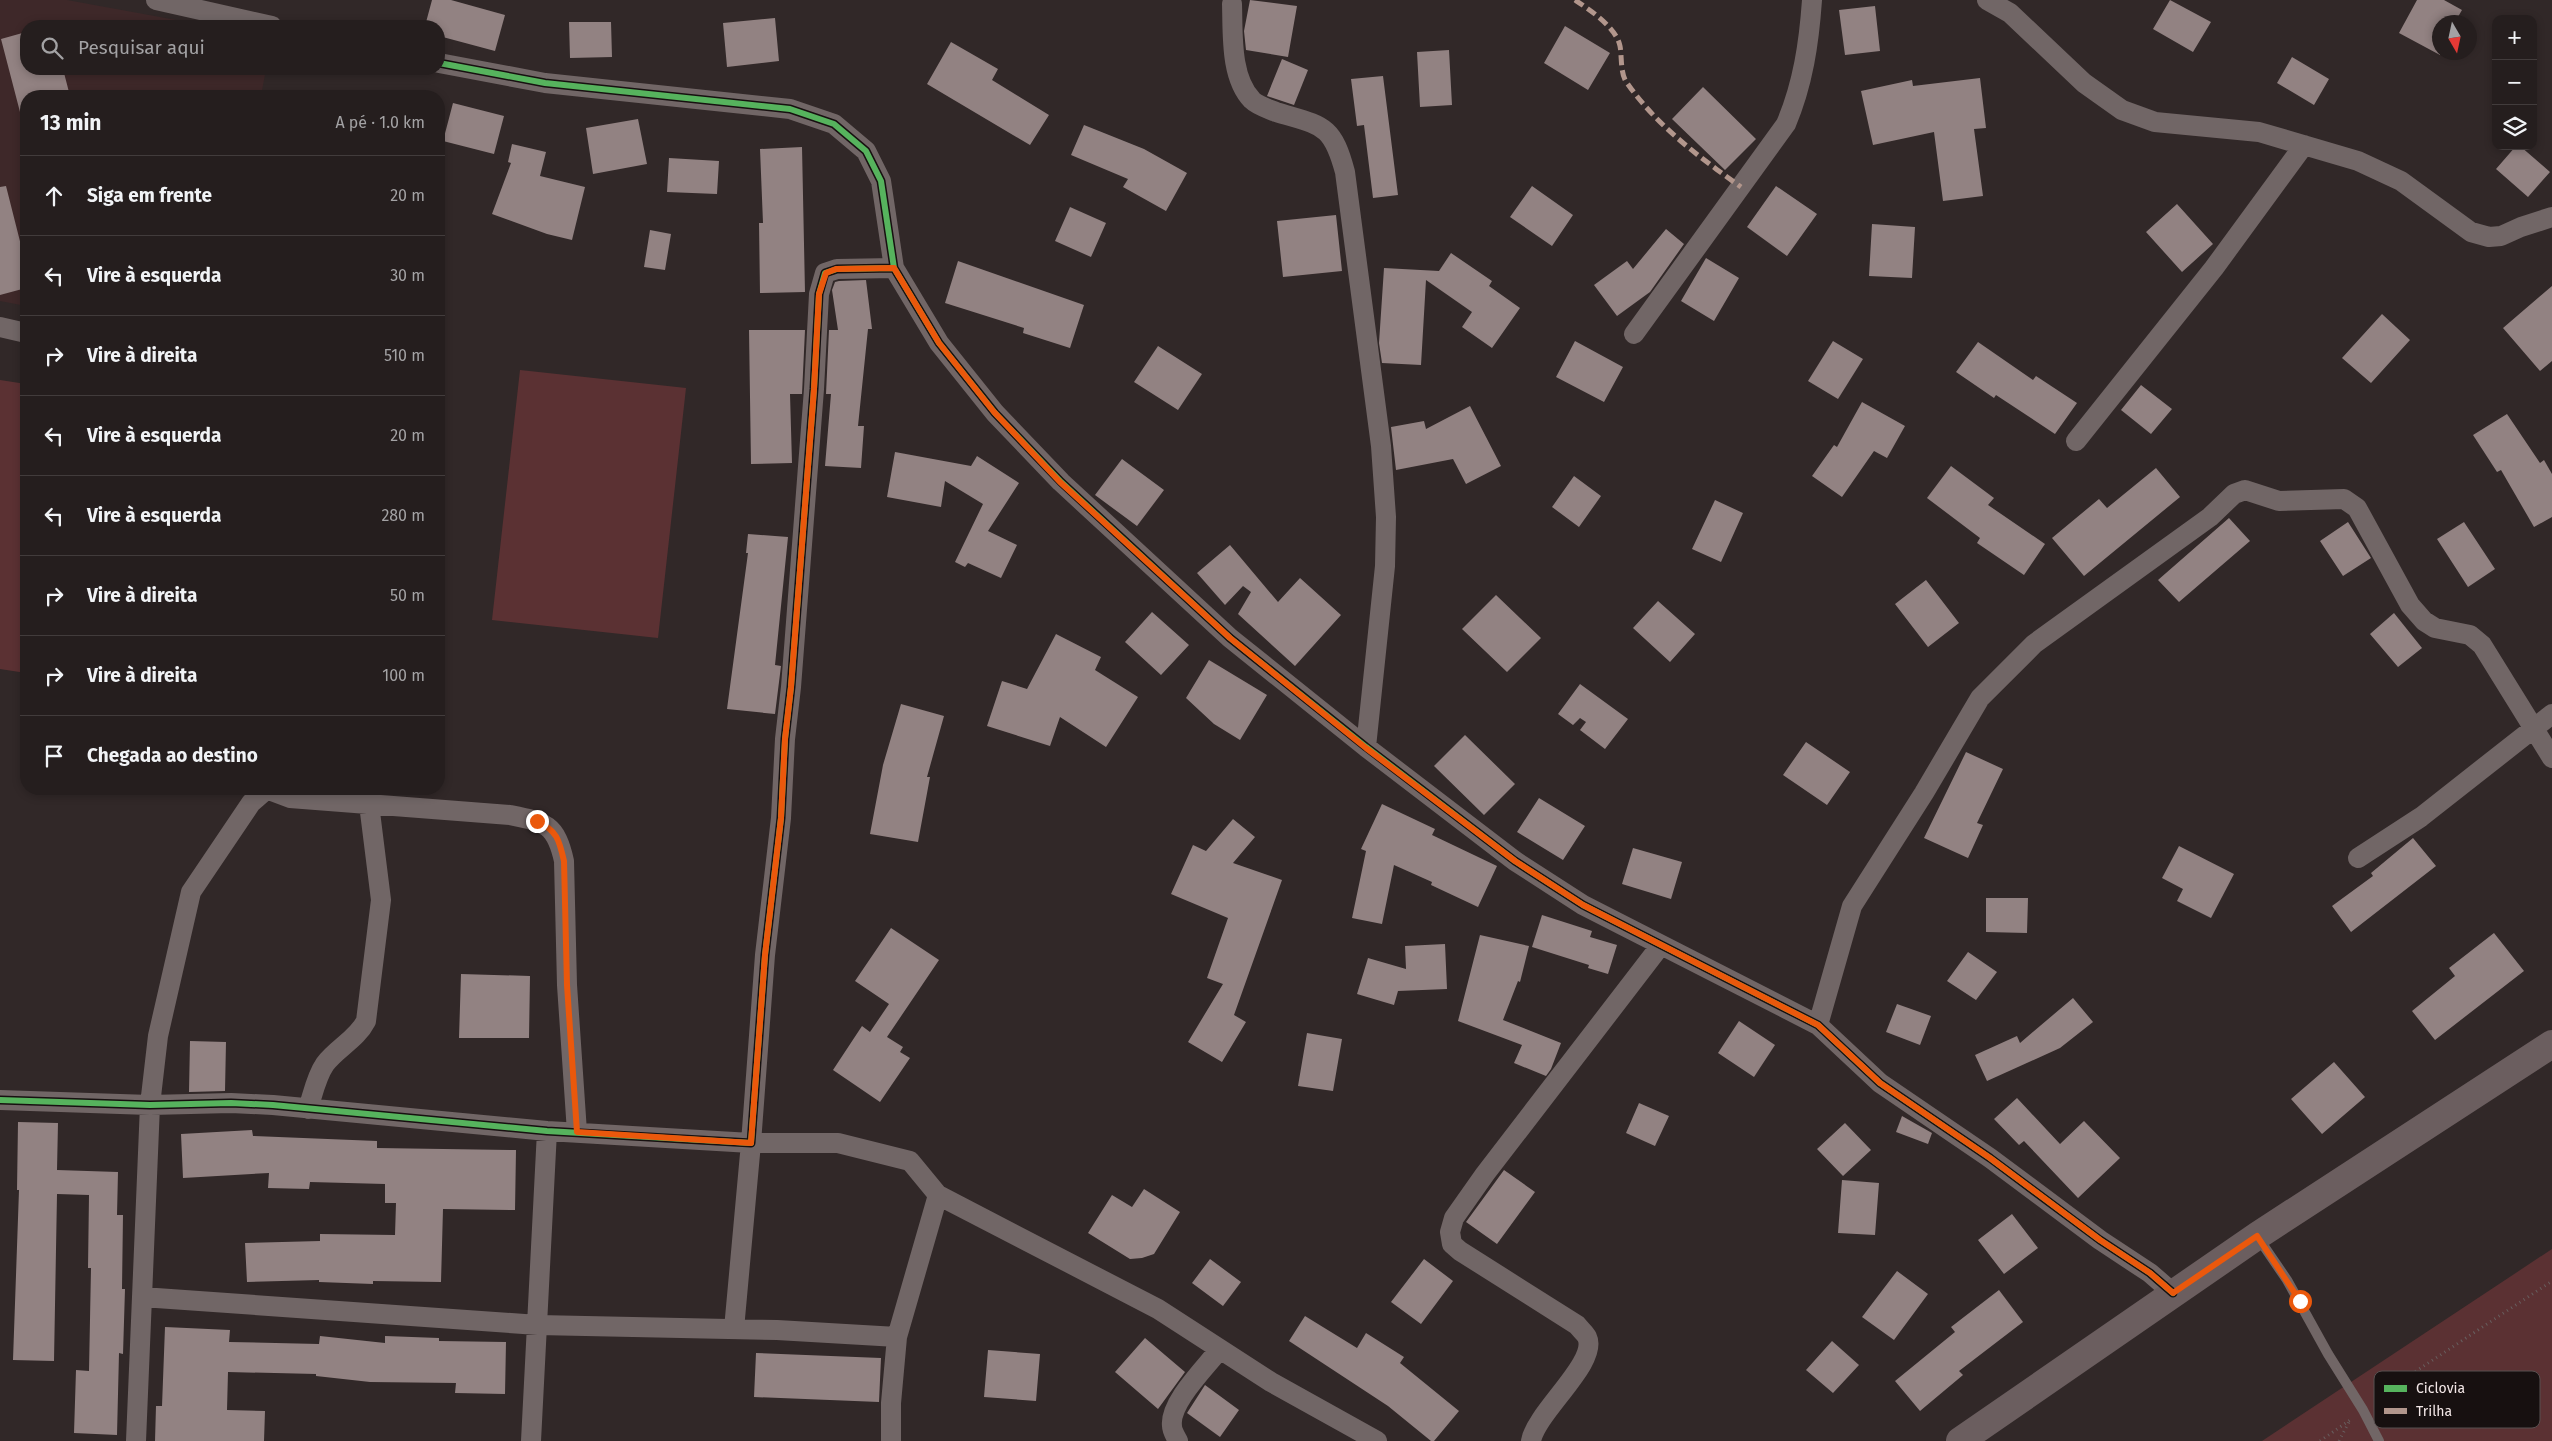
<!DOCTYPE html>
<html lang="pt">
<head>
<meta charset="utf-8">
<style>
  :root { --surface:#251e1e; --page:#312b2b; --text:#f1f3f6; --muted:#a3a2a4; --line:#423c3c }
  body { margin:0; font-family:"Fira Sans",sans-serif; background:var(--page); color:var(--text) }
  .controls { position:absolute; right:15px; top:15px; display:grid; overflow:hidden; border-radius:10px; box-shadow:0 2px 8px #0003 }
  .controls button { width:45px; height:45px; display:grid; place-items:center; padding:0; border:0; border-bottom:1px solid var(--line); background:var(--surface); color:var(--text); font:25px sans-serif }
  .compass { position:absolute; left:2432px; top:15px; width:45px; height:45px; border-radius:50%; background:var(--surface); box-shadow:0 2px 8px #0003; rotate:171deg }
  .stop { position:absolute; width:15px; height:15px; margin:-11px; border:4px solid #ea580c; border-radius:50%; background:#fff }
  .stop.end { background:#ea580c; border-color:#fff; box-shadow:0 1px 5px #0008 }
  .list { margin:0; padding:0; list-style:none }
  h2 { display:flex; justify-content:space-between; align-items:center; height:65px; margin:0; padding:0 20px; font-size:21px }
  h2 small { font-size:16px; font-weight:400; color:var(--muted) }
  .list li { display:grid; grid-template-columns:32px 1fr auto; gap:15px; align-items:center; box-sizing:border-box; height:80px; padding:0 20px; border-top:1px solid var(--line) }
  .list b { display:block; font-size:19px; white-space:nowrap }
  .list em { font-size:16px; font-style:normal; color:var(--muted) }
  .icon { flex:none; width:28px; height:28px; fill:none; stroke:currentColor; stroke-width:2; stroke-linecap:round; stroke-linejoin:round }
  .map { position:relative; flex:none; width:2552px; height:1441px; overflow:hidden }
  .search { position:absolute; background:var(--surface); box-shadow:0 2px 8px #0003; left:20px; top:20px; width:425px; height:55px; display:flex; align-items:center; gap:12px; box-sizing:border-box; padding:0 18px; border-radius:20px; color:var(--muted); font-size:19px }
  .panel { position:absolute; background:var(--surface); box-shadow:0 2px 8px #0003; left:20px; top:90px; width:425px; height:705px; border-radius:20px }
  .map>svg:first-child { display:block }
  .built { fill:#3e2829 }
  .green { fill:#5b3133 }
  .building { fill:#928282 }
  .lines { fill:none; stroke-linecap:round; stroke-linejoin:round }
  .path { stroke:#685f5f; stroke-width:3; stroke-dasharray:1 4; stroke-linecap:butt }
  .service { stroke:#716666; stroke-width:10 }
  .minor { stroke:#716666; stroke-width:20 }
  .secondary { stroke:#6b5e5f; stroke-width:28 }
  .quiet { stroke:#b2968c; stroke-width:5; stroke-dasharray:10 5; stroke-linecap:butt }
  .cycleway-casing { stroke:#171010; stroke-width:9 }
  .cycleway { stroke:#56b35d; stroke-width:6 }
  .route { stroke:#ea580c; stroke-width:6 }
  .key { fill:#171010; stroke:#595050; stroke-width:1 }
  .key-label { font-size:14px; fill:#f3e7e7 }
</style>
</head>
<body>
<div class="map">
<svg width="2552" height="1441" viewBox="0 0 2552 1441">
  <rect width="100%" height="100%" fill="#312828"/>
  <path class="built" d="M0,0H67L209,26H26V69H266L261,96H26V306L0,301Z"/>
  <path class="green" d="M520,370L686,388L658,638L492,620Z
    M0,380L26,384V673L0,669Z
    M2552,1249V1441H2262Z"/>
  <path class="building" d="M432,0H451L505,15L495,51L439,36V26H425Z
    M1250,0L1297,6L1288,57L1246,50L1244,31Z
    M2170,0L2211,22L2193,52L2153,29Z
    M2417,0H2444L2462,10L2455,22H2440V55L2399,33Z
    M1875,6L1880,51L1845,55L1839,10Z
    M775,18L779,61L727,67L723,23Z
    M569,22H611L612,57L570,58Z
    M1565,26L1610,53L1588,90L1544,63Z
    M26,32V69H63L70,96H26V111L20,112L1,39Z
    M951,42L998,69L992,80L1049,115L1030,145L927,84Z
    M1449,50L1452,105L1420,107L1417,52Z
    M2292,57L2329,79L2314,105L2277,83Z
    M1282,59L1308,70L1294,105L1267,96Z
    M1383,76L1398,195L1373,198L1364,125L1357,126L1351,79Z
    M1980,78L1986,128L1974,129L1983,196L1943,201L1934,132L1873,145L1861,91L1912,80L1913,86Z
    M1703,87L1756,139L1725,170L1672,119Z
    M453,103L504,116L494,154L443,141Z
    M638,119L647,164L593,174L586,128Z
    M1084,125L1144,149L1187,173L1166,211L1123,187L1128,179L1071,155Z
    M512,144L546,152L540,176L585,187L572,240L547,234L492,214L511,163L508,162Z
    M2516,146H2520L2550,172L2528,197L2496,169Z
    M802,147L805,292L760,293L759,223H763L760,149Z
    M669,158L719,161L717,194L667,192Z
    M6,186L26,265V288L0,295V187Z
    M1532,186L1573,215L1552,246L1510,217Z
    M1776,186L1817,214L1787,256L1747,227Z
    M2177,204L2213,244L2182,272L2146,232Z
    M1070,207L1106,223L1091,257L1055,241Z
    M1336,215L1342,271L1283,277L1277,221Z
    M1872,224L1915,227L1912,278L1869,276Z
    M1666,229L1684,244L1650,292L1617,316L1594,285L1627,261L1633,269Z
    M650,230L671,234L665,270L644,267Z
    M1451,253L1492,281L1489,286L1520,308L1492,348L1462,327L1472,312L1426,280L1421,365L1382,363L1379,343L1384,268L1439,271Z
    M1706,258L1739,278L1714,321L1681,301Z
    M958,261L1084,305L1070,348L1023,333L1024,328L945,303Z
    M866,280L872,329H868L858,426H864L861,468L825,466L831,394H826L829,330H838L832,290L835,282L839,281Z
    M2552,286V361L2540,371L2503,328Z
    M2382,314L2410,340L2371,383L2342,358Z
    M749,330H805L802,394H790L792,463L751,464Z
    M1575,341L1623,367L1604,402L1556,377Z
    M1833,341L1863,359L1838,399L1808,381Z
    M1978,342L2033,380L2036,376L2077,403L2055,434L1996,395L1994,398L1956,372Z
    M1158,346L1202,374L1178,410L1134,382Z
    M2141,385L2172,409L2151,434L2121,410Z
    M1862,402L1905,426L1887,458L1874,451L1842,497L1812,476L1834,445L1837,447Z
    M1470,406L1501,466L1466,484L1453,459L1396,470L1391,427L1424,421L1426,429Z
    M2507,414L2540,463L2544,460L2552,474V517L2534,527L2501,470L2497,472L2473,435Z
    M895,452L971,466L977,456L1019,483L988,531L1017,545L1001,578L968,563L965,567L955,562L983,504L945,481L941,507L887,497Z
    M1122,459L1164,490L1137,526L1095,495Z
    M1951,466L1994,498L1988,505L2045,544L2024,575L1977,543L1980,538L1927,498Z
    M2156,468L2180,497L2084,576L2052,538L2099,499L2107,508Z
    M1574,476L1601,496L1579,527L1552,507Z
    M1715,500L1743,513L1721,562L1692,549Z
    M2229,518L2250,541L2179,602L2158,580Z
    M2348,522L2371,558L2343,576L2320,541Z
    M2464,522L2495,569L2468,587L2437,539Z
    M748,534L788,537L775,665L781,666L775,714L727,709L748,553H746Z
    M1230,545L1278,602L1300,578L1341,615L1295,666L1238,614L1251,592L1243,586L1225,605L1197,573Z
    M1926,580L1959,623L1928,647L1895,604Z
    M1496,595L1541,638L1507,672L1462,629Z
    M1658,601L1695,634L1670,662L1633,628Z
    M1152,612L1189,645L1161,675L1125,642Z
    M2394,613L2422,648L2398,667L2370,634Z
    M1056,634L1101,657L1095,670L1138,697L1106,747L1060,717L1050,746L987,726L1002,681L1027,689Z
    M1209,660L1267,695L1240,740L1214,724L1186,698Z
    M1580,684L1628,719L1605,749L1580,730L1586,722L1580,718L1573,725L1558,714Z
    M901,704L944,716L927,777H930L918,842L870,834L883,765Z
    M1465,735L1515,784L1484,815L1434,766Z
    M1806,742L1850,772L1827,805L1783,775Z
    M1966,752L2003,769L1977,823L1983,825L1968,858L1924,838Z
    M1539,798L1585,826L1563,860L1517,832Z
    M1382,804L1435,829L1432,835L1497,866L1478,907L1431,885L1432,882L1394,865L1382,924L1352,918L1366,851L1361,849Z
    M1233,819L1255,837L1233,863L1282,880L1234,1015L1246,1022L1222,1062L1188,1042L1223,984L1207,978L1228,918L1171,894L1193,845L1206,851Z
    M2413,838L2436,866L2351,932L2332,906L2373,876L2371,873Z
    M2179,846L2234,874L2211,918L2177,901L2183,889L2162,878Z
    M1633,848L1682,862L1671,899L1622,884Z
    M1986,898H2028L2027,933L1986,932Z
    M1542,915L1592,931L1590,937L1617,945L1608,974L1588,968L1589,965L1532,947Z
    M891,928L939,960L887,1037L903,1047L900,1052L910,1058L880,1102L833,1070L862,1026L870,1032L889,1004L855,981Z
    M2494,933L2524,971L2435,1040L2412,1011L2455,976L2449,968Z
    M1480,935L1529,946L1520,982L1518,981L1503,1020L1561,1043L1551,1069L1546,1076L1514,1063L1522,1045L1458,1021Z
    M1445,944L1447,989L1398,991L1394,1005L1357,994L1368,958L1406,969L1405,946Z
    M1968,952L1997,972L1976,1000L1947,981Z
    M461,974L530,976L529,1038H459Z
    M2073,998L2093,1022L2060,1048L1987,1081L1975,1055L2017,1036L2020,1043Z
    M1897,1004L1931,1016L1920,1045L1886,1032Z
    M1739,1021L1775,1045L1754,1077L1718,1053Z
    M1307,1033L1342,1039L1333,1091L1298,1086Z
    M190,1041L226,1042L225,1091L189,1092Z
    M2334,1062L2365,1097L2322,1134L2291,1099Z
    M2017,1098L2060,1144L2084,1121L2120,1158L2078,1198L2024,1141L2019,1145L1994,1119Z
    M1639,1103L1669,1116L1655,1146L1626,1133Z
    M1902,1116L1932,1133L1928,1144L1896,1132Z
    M18,1122L58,1123L57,1170L118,1172L117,1215H123L122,1289H125L123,1354L119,1353L117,1435L74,1433L76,1370L89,1371L91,1268H88L89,1195L57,1194L54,1361L13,1360L19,1190H17Z
    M1845,1123L1871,1150L1843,1176L1817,1149Z
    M252,1130L253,1136L377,1141V1148L516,1150L515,1210L443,1209L441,1282L373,1281V1284L319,1282V1280L247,1282L245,1243L320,1241V1234L395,1235L396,1203H385V1184L310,1182L309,1189L268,1188L269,1173L183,1178L181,1134Z
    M1504,1170L1535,1192L1497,1244L1466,1222Z
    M1842,1180L1879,1183L1875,1235L1838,1233Z
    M1144,1189L1180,1212L1154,1254L1142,1258L1130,1259L1088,1233L1112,1195L1132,1207Z
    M2012,1214L2038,1248L2004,1274L1978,1240Z
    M1210,1259L1241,1282L1223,1306L1192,1283Z
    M1424,1259L1453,1281L1421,1324L1391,1302Z
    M1897,1271L1928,1294L1894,1340L1862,1317Z
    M1999,1290L2023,1322L1959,1371L1963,1375L1920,1411L1895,1381L1955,1332L1951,1327Z
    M1305,1316L1357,1348L1366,1333L1404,1357L1400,1363L1459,1411L1434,1441H1431L1388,1406L1289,1341Z
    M165,1327L230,1330L229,1342L319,1344L320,1336L385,1343V1336L439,1338V1341L506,1342L505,1394L455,1393L456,1383L370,1382L316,1376V1374L228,1372L227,1410L265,1411L264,1441H155L156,1406H162Z
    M1145,1338L1185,1372L1158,1409L1115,1372Z
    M1832,1341L1859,1365L1833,1393L1806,1370Z
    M988,1350L1040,1354L1036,1401L984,1397Z
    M756,1353L881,1358L879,1402L754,1397Z
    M1205,1385L1239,1410L1220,1437L1187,1413Z"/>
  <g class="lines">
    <path class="path" d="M2375,1401L2392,1387L2552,1281
      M2320,1441L2350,1420
      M2339,1441L2350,1420"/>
    <path class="service" d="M2257,1236L2287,1280L2328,1354L2363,1410L2379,1441"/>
    <path class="minor" d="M156,0L272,26
      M1987,0L2010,13L2084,83L2122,110L2155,122L2259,132L2358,161L2401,181L2471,232L2489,237L2501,236L2521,227L2552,217
      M1232,4C1233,34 1230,77 1252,100C1258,106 1269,109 1276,112C1322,126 1332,123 1345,172L1381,446L1386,517L1385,566L1366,747
      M439,63L545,83L790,109L834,124L866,151L881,181L894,268L939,343L995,413L1061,482L1230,638L1366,747L1515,861L1583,905L1818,1025L1880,1083L1990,1158L2100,1240L2150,1273L2173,1293
      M0,327L26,333
      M1634,334L1786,124C1803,84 1809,43 1812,0
      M2076,441L2214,268L2304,145
      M266,789L290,798L510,815C545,822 556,824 564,861L567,985L577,1132
      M2358,858L2421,817L2552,714
      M1818,1025L1852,906L1924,793L1980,698L2034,644L2210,517L2234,494L2245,490L2279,501L2344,499L2357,508L2410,605L2424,621L2435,628L2470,635L2482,645L2552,758
      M0,1100L150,1105L231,1103L273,1105L547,1131L751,1143L765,955L781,818L785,739L791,687L814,389L819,294L825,273L837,269L894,268
      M308,1109C313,1094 316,1077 325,1064C337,1048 357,1039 366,1021L381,900L369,804
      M142,1297L538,1325L777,1330L897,1337
      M734,1329L751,1143H838L910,1161L938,1195L1158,1309L1271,1382L1377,1441
      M136,1441L150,1105L158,1036L191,892L251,803L267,789
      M531,1441L547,1131
      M891,1441V1403L897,1337L938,1195
      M1178,1441C1176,1437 1172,1431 1172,1426C1169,1403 1205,1368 1219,1350
      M1531,1441C1536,1412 1599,1362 1587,1337C1585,1333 1580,1329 1577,1325L1460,1251L1452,1244L1450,1232L1454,1218L1485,1174L1661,945"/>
    <path class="secondary" d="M1960,1441L2257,1236L2552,1044"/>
    <path class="quiet" d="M1575,0C1590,10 1616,27 1620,46C1622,56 1620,74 1627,83C1657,126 1699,157 1741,187"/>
    <g class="cycleway-casing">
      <path id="cycleway" d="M439,63L545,83L790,109L834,124L866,151L881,181L894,268L939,343L995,413L1061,482L1230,638L1366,747L1515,861L1583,905L1818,1025L1880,1083L1990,1158L2100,1240L2150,1273L2173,1293
        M0,1100L150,1105L231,1103L273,1105L547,1131L751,1143L765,955L781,818L785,739L791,687L814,389L819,294L825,273L837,269L894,268"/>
    </g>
    <use href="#cycleway" class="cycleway"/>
  </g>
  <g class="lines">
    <path class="route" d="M537,821C557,831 559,839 564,861L567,985L577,1132L751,1143L765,955L781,818L785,739L791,687L814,389L819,294L826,273L836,269L894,268L939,343L994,412L1060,482L1230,638L1366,748L1515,861L1583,905L1818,1025L1880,1083L1990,1158L2100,1240L2150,1273L2173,1293L2257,1236L2300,1301"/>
  </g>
  <rect x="2374" y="1371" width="166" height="57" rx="8" class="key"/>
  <rect x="2384" y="1385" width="23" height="7" fill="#56b35d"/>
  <rect x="2384" y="1408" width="23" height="6" fill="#b2968c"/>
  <g class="key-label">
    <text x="2416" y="1393">Ciclovia</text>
    <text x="2416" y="1416">Trilha</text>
  </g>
</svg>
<div class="controls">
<button>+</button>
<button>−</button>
<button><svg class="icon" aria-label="layers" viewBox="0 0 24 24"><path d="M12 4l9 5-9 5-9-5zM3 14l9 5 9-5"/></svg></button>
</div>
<svg class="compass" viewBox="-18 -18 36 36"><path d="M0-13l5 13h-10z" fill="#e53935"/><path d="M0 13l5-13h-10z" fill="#a3a2a4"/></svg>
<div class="stop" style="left:2300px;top:1301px"></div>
<div class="stop end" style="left:537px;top:821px"></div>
<div class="search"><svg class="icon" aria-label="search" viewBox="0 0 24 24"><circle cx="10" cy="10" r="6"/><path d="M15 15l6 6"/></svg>Pesquisar aqui</div>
<section class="panel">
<h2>13 min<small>A pé · 1.0 km</small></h2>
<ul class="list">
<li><svg class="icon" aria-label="ahead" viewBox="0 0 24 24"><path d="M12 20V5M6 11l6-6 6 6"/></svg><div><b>Siga em frente</b></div><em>20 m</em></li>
<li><svg class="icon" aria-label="left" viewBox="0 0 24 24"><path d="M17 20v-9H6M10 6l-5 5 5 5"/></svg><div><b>Vire à esquerda</b></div><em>30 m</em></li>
<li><svg class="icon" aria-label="right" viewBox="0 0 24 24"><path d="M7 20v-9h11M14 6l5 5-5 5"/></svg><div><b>Vire à direita</b></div><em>510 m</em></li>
<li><svg class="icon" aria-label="left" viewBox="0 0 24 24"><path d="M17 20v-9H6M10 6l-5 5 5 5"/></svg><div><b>Vire à esquerda</b></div><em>20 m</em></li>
<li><svg class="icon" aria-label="left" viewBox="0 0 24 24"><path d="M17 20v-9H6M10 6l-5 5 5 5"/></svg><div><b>Vire à esquerda</b></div><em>280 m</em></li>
<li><svg class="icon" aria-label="right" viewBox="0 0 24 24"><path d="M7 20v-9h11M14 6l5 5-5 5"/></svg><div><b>Vire à direita</b></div><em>50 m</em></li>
<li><svg class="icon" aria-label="right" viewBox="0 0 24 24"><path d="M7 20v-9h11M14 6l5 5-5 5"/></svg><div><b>Vire à direita</b></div><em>100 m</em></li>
<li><svg class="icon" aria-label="arrive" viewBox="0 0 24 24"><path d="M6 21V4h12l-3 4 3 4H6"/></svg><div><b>Chegada ao destino</b></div></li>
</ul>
</section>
</div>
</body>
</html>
